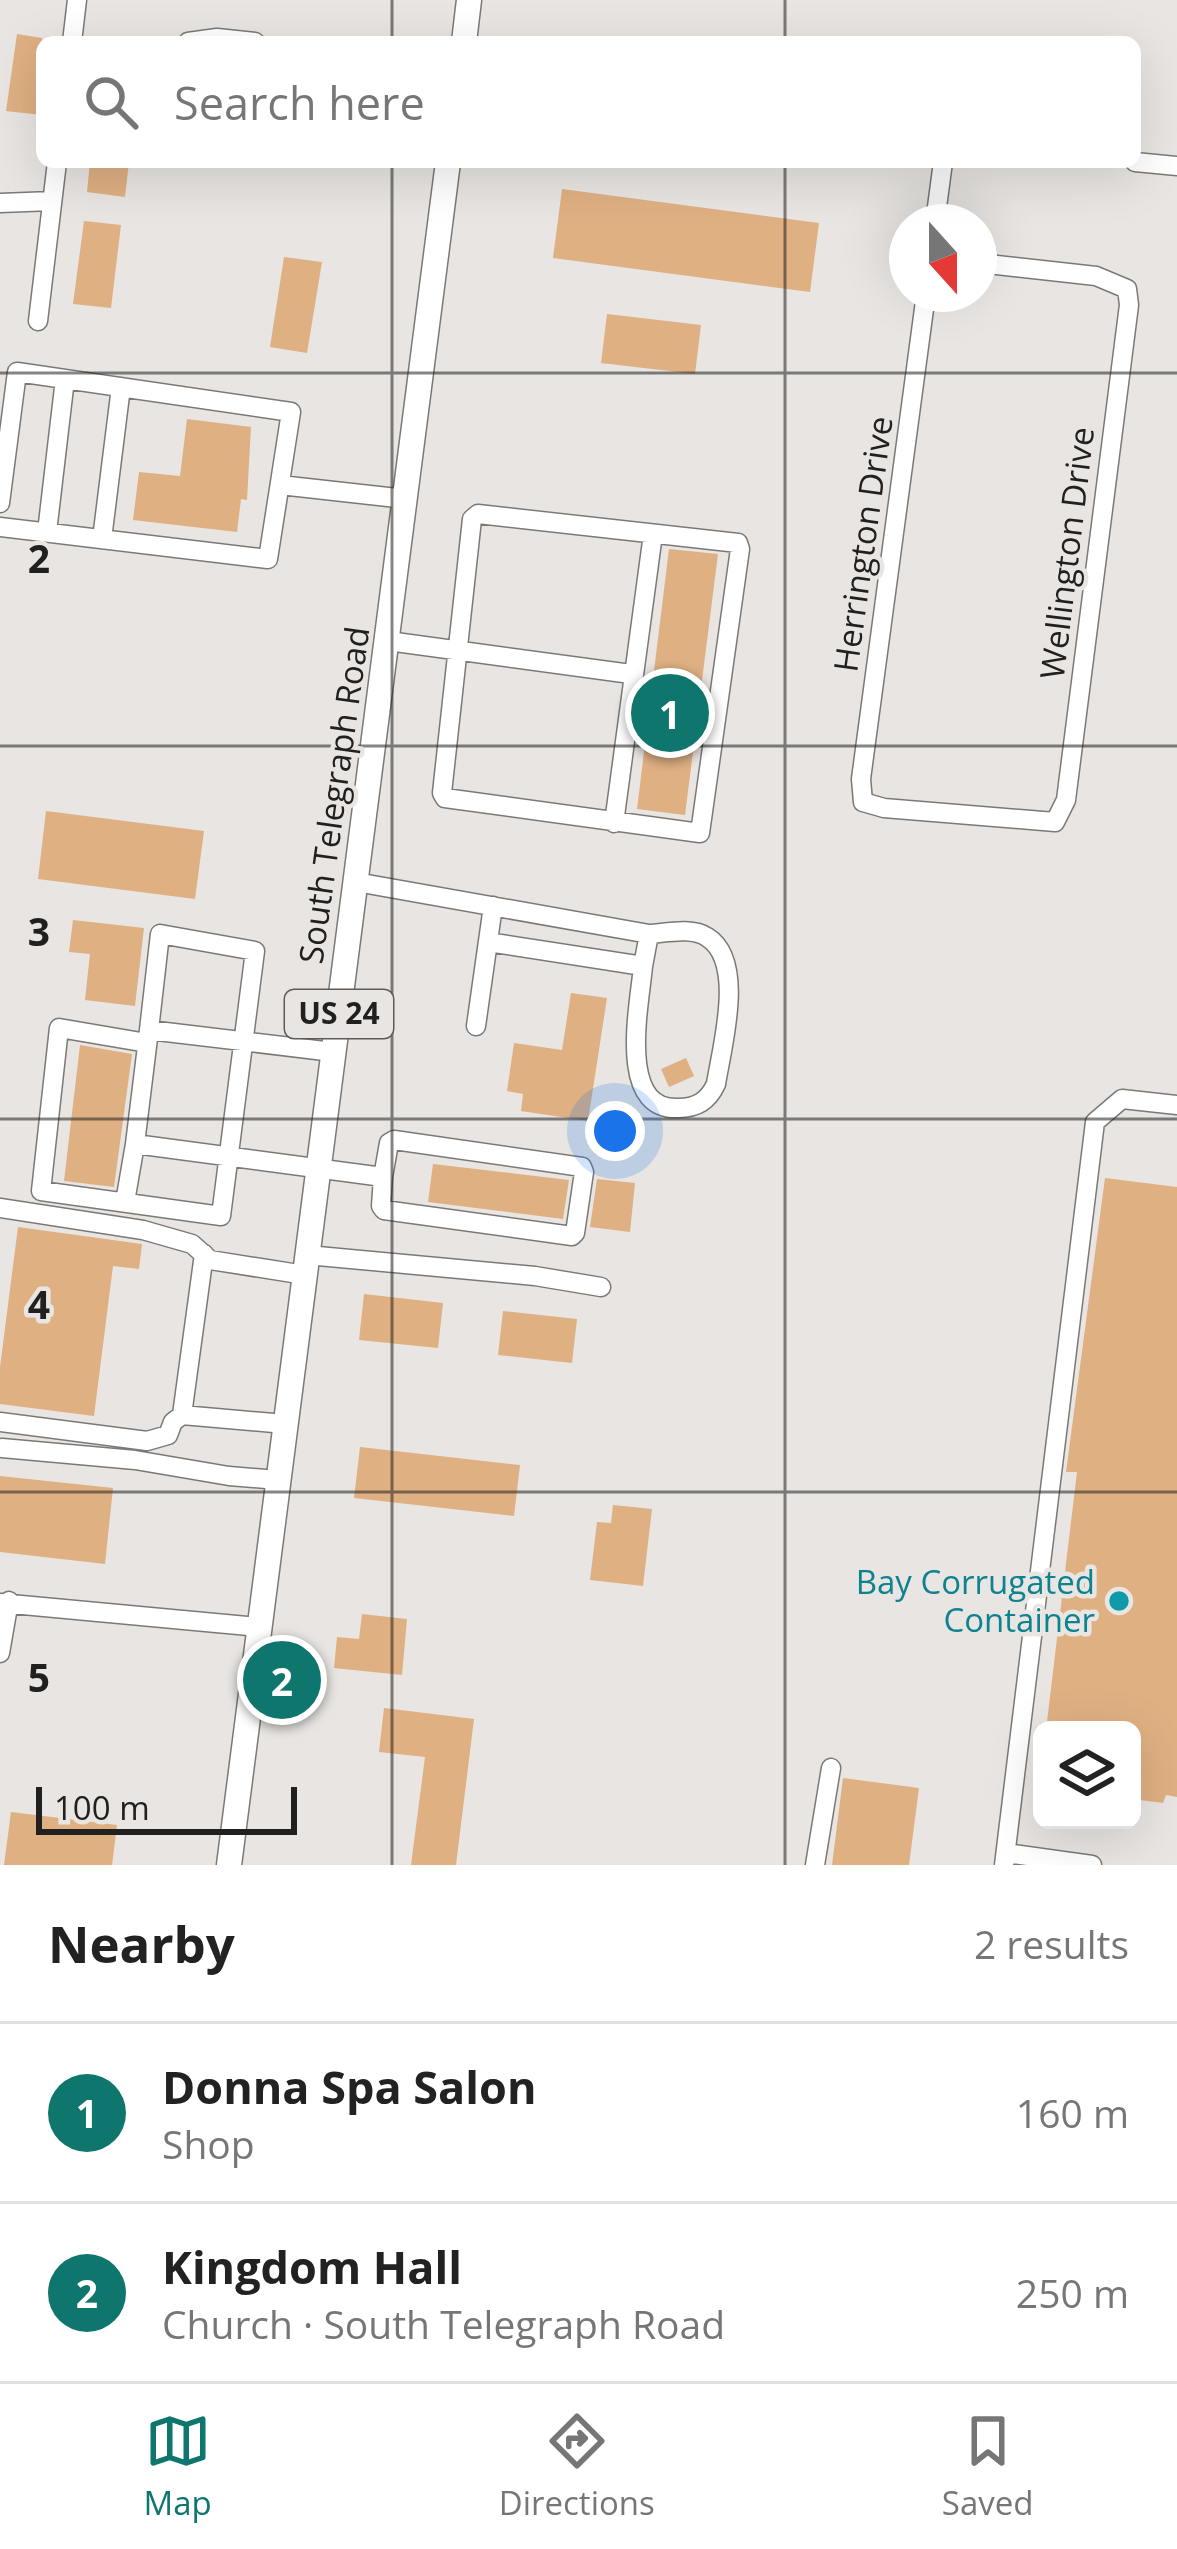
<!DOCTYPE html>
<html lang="en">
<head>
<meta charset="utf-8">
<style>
  :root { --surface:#fff; --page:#f2f2f2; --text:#222; --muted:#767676; --line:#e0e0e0; --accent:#0f766e }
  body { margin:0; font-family:"Open Sans",sans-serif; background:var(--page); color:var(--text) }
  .controls { position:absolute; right:36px; bottom:36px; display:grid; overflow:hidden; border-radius:18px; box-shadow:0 12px 48px #0002 }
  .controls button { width:108px; height:108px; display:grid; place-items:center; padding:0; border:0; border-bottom:3px solid var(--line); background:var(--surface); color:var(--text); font:60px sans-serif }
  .compass { position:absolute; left:889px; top:204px; width:108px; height:108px; border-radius:50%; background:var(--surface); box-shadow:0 12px 48px #0002; rotate:159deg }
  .scale { position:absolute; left:36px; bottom:30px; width:261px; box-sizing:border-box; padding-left:12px; border:6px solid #21201f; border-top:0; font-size:33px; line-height:42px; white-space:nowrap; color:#21201f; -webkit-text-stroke:9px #e8e5e2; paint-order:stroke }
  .you { position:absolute; left:615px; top:1131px; width:42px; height:42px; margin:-30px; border:9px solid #fff; border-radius:50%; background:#1a73e8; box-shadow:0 0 0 18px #1a73e833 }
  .badge { display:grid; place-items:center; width:78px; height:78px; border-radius:50%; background:var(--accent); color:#fff; font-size:39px; font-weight:700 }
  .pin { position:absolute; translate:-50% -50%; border:6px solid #fff; box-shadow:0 3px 12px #0006 }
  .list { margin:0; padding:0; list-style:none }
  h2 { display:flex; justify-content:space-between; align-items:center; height:156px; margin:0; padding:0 48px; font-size:51px }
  h2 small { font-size:39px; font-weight:400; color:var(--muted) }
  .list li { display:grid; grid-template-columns:78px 1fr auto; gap:36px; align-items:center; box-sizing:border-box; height:180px; padding:0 48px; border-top:3px solid var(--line) }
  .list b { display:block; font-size:45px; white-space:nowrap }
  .list p { margin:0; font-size:39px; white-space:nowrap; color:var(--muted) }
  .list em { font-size:39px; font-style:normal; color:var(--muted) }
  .icon { flex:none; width:66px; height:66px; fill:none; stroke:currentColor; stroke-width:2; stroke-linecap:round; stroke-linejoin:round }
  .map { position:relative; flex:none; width:1177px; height:1865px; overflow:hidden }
  .search { position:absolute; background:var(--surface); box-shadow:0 12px 48px #0002; left:36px; right:36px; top:36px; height:132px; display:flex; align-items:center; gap:30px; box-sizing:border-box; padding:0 42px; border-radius:18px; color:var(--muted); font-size:45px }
  .sheet { height:516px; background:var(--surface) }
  nav { display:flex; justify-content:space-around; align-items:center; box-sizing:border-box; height:168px; border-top:3px solid var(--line); background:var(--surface); font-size:33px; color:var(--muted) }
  nav a { display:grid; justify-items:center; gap:6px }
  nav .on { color:var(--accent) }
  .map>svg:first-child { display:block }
  .building { fill:#dfb082 }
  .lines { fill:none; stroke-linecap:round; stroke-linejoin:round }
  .minor-casing { stroke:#7b7976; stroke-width:21 }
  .major-casing { stroke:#7b7976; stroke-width:27 }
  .minor { stroke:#fff; stroke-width:18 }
  .major { stroke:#fff; stroke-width:24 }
  .grid { fill:none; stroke:#21201f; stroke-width:3; stroke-opacity:0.55 }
  .culture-dot { fill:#0f9aa8; stroke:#e8e5e2; stroke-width:4.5 }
  .labels { text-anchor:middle; stroke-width:9; stroke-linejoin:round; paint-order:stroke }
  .shield { fill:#e8e5e2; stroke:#5d5b5a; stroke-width:3 }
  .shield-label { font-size:30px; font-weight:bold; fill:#21201f }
  .street-label { font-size:33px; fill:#21201f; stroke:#e8e5e2 }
  .culture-label { font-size:33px; fill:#0d838f; stroke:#e8e5e2; text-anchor:end }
  .grid-label { font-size:39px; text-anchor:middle; font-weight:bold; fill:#21201f; stroke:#e8e5e2; stroke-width:9; stroke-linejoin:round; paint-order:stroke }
</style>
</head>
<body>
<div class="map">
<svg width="1177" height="1865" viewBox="0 0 1177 1865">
  <rect width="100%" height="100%" fill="#e8e5e2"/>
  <path class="building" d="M17,34L42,38V115L6,111Z
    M90,162H129L125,197L87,192Z
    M562,189L819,223L810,292L553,258Z
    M84,221L121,225L111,308L73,304Z
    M284,257L322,262L307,353L270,347Z
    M607,314L701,325L695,374L601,363Z
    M187,419L251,427L247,500L241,499L237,532L133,520L139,472L180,476Z
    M669,549L718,554L685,815L637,809Z
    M46,811L204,831L195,899L38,879Z
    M73,920L144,928L135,1006L85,1000L90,954L69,952Z
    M571,993L607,998L588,1121L521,1111L523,1094L507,1091L514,1043L562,1050Z
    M80,1045L132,1054L114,1187L64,1181Z
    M686,1058L694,1076L669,1087L661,1069Z
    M433,1164L569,1180L563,1219L428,1202Z
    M1105,1178L1177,1187V1797L1166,1795L1163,1803L1132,1799V1730H1046L1077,1472H1066Z
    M597,1179L635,1183L630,1232L590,1227Z
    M18,1227L142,1244L139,1269L113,1266L94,1416L0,1404V1367Z
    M364,1294L443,1303L438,1348L359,1340Z
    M503,1311L577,1319L572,1363L498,1355Z
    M360,1447L520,1465L514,1516L354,1498Z
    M0,1476L113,1488L105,1564L0,1552Z
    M613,1505L652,1509L643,1586L590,1580L597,1522L611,1523Z
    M362,1614L407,1619L402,1675L334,1668L337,1637L359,1639Z
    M384,1708L474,1719L456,1865H411L425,1757L379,1752Z
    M843,1778L919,1788L909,1865H832Z
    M11,1812L117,1825L112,1865H4Z"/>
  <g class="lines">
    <g class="minor-casing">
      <path id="minor" d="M72,42L77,0
        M188,42L217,38L255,42
        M1135,162L1177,166
        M0,203L52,201
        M935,222L943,162
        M926,294L861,779L863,802L884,808L1055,822L1066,800L1129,305L1127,289L1096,276L979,263
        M38,321L57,162
        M280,485L406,499
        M0,503L17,372L291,412L268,559L0,527
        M478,514L738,543L740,549L700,833L445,798L442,793L472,519Z
        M47,532L65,379
        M102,539L121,387
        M388,641L631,674
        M614,823L653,534
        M356,882L649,934L643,966L488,942
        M643,966C640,1003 616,1111 678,1108C697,1108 708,1101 716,1084C722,1046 746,961 707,937C692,927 666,933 649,934
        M476,1026L493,906
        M147,1043L59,1028L41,1191L221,1216L255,951L160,934L149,1030
        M333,1052L149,1030L135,1144L383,1177L389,1143L394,1140L582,1167L584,1172L575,1233L572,1236L384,1210L381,1206L383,1177
        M125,1202L135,1144
        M0,1208L143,1230L192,1244L210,1260L305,1275
        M307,1255L535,1276L601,1287
        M182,1415L204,1254
        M0,1422L147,1441L168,1435L173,1422L182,1415L285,1424
        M2,1448L135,1460L229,1476L278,1480
        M0,1603L259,1627
        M0,1653L9,1601
        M1006,1853L1092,1865
        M815,1865L831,1768
        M1004,1865L1095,1122L1122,1099L1177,1105"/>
    </g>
    <g class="major-casing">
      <path id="major" d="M464,42L469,0
        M229,1865L448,162"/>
    </g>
    <use href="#minor" class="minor"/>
    <use href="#major" class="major"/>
  </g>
  <path class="grid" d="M392,0V42M785,0V42M392,162V1865M785,162V1865M0,373H1177M0,746H1177M0,1119H1177M0,1492H1177"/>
  <circle class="culture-dot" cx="1119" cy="1601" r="12"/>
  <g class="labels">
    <rect class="shield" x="285" y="990" width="108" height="48" rx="9"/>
    <g class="shield-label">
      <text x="339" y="1024">US 24</text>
    </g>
    <g class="street-label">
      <text transform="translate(863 544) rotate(-82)" y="12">Herrington Drive</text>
      <text transform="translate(1067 553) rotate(-83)" y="12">Wellington Drive</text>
      <text transform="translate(334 795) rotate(-82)" y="12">South Telegraph Road</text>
    </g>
    <g class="culture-label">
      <text x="1095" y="1594">Bay Corrugated<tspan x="1095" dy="38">Container</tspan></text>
    </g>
  </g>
  <g class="grid-label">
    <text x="39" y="573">2</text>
    <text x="39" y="946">3</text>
    <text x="39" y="1319">4</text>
    <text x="39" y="1692">5</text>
  </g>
</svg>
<div class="controls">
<button><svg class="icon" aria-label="layers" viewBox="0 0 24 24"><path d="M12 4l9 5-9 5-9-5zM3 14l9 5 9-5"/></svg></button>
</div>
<svg class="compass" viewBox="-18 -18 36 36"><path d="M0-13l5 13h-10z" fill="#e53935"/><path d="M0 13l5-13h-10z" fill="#767676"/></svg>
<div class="scale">100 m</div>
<div class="you"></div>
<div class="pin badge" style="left:670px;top:713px">1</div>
<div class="pin badge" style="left:282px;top:1680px">2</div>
<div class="search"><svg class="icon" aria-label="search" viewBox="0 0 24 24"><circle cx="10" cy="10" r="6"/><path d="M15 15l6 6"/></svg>Search here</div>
</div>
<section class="sheet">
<h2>Nearby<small>2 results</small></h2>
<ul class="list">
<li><span class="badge">1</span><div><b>Donna Spa Salon</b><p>Shop</p></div><em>160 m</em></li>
<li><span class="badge">2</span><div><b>Kingdom Hall</b><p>Church · South Telegraph Road</p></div><em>250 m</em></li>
</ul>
</section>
<nav>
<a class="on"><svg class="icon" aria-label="map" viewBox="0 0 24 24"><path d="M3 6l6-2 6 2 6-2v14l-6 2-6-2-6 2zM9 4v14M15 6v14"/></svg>Map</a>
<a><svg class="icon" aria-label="directions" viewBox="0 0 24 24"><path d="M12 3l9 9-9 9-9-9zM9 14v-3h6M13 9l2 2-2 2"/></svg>Directions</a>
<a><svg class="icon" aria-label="saved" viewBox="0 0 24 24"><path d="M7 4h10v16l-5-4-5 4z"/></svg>Saved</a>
</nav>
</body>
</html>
